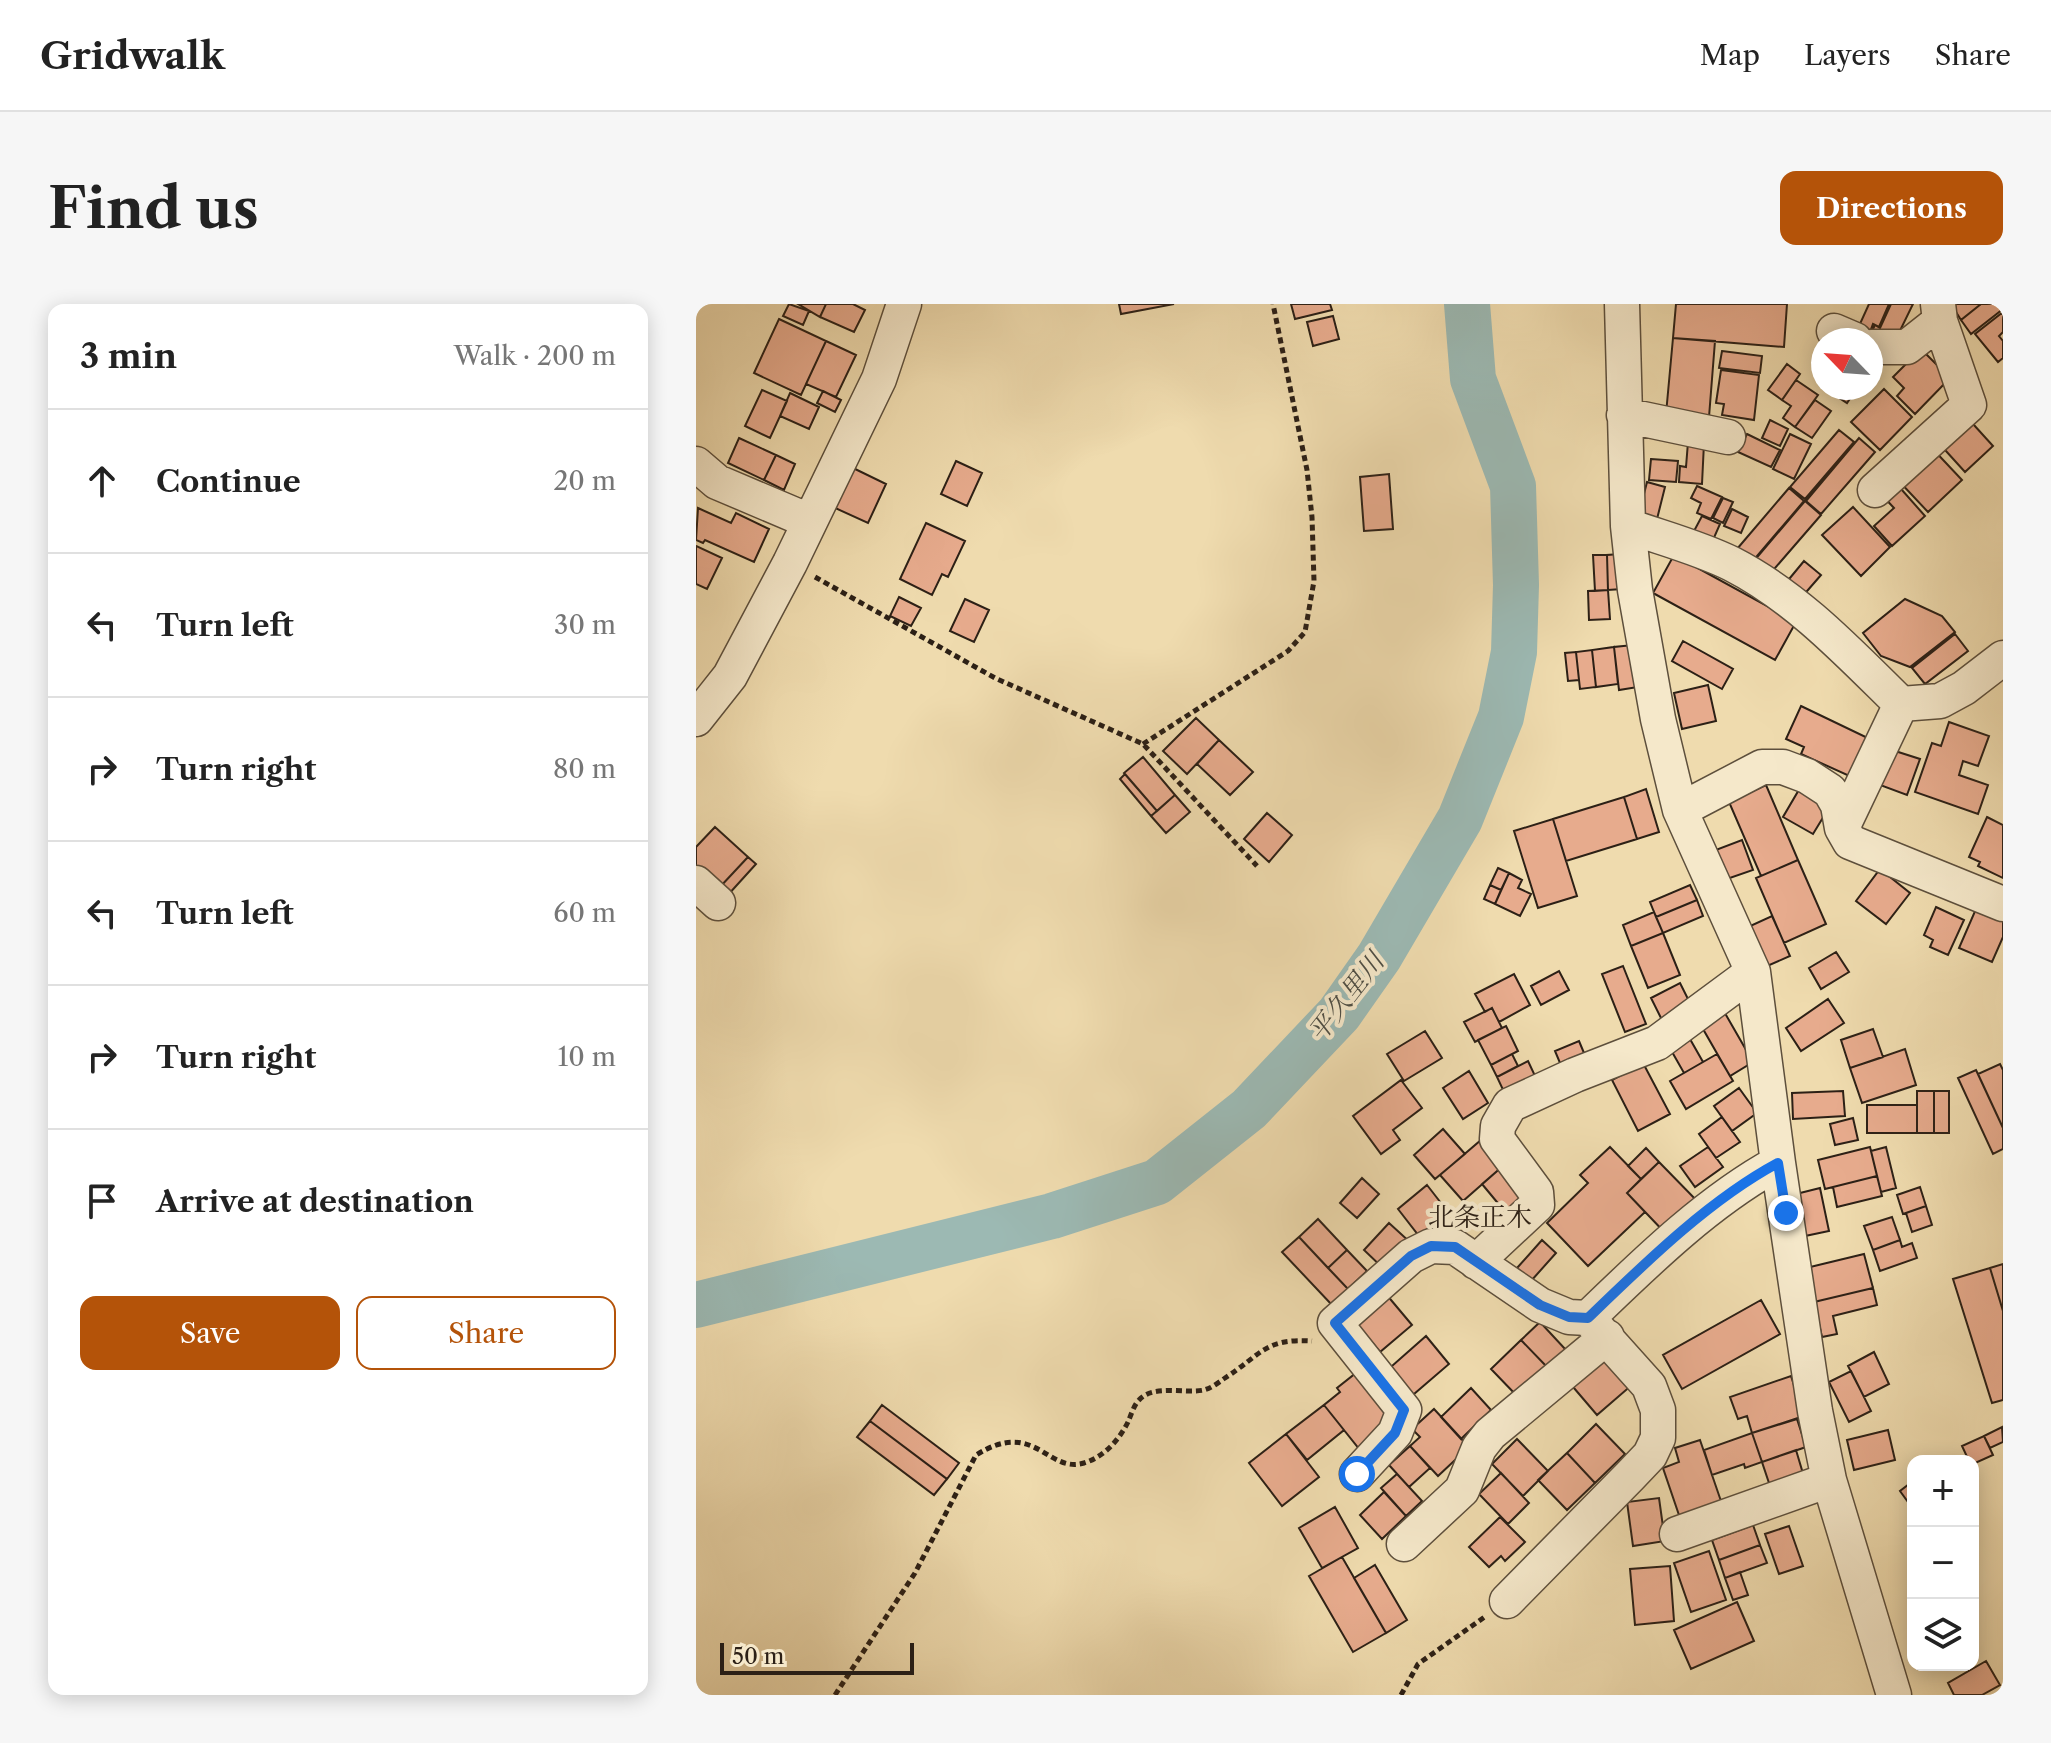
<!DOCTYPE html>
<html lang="en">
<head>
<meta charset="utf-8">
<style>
  :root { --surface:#fff; --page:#f6f6f6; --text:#222; --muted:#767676; --line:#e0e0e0; --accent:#b45309 }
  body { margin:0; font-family:"Libre Caslon Text","Noto Serif JP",serif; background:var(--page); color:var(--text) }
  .controls { position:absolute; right:24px; bottom:24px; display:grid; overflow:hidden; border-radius:16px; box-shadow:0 4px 20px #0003 }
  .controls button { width:72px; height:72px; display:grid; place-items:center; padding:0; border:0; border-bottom:2px solid var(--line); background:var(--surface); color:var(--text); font:40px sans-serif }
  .compass { position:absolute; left:1115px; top:24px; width:72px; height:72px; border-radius:50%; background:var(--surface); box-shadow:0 4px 20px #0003; rotate:295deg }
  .scale { position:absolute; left:24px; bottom:20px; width:194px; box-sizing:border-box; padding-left:8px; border:4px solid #2c2016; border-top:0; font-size:22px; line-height:28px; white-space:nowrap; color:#2c2016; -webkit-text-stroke:6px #f5e8ca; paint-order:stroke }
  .stop { position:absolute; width:24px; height:24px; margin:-18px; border:6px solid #1a73e8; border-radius:50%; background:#fff }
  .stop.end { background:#1a73e8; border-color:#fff; box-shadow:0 2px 8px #0008 }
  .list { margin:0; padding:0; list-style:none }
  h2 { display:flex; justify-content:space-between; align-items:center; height:104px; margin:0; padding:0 32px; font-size:34px }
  h2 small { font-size:26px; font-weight:400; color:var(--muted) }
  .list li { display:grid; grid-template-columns:52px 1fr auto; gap:24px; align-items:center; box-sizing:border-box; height:144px; padding:0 32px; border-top:2px solid var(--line) }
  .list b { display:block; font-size:30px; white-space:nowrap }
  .list em { font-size:26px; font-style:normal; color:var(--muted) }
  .actions { display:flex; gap:16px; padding:24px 32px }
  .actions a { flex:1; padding:18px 0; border:2px solid var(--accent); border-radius:16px; text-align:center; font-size:28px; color:var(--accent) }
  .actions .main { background:var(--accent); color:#fff }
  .icon { flex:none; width:44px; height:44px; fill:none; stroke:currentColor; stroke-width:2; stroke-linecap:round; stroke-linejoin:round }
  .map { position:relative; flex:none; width:1307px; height:1391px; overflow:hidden; border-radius:16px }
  header { display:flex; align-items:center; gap:48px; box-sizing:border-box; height:112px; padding:0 40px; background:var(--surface); border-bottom:2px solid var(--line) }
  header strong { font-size:38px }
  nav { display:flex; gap:44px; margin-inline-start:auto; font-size:28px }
  .intro { display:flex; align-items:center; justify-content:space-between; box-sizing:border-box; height:192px; padding:0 48px }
  h1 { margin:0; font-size:56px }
  .button { padding:20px 36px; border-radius:16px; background:var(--accent); color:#fff; font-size:28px; font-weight:700 }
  main { display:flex; gap:48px; padding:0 48px }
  aside { flex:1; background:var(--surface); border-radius:16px; box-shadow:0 4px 20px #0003 }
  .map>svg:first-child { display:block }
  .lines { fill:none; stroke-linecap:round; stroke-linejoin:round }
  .river { stroke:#9cb9b3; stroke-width:46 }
  .building { fill:#e7ab8d; stroke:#2c2016; stroke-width:2 }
  .minor-casing { stroke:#5d4f3c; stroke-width:37 }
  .path { stroke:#2c2016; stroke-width:5; stroke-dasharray:6 4; stroke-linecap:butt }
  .minor { stroke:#f5e8ca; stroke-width:34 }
  .route { stroke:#1a73e8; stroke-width:10 }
  .labels { text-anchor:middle; stroke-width:8; stroke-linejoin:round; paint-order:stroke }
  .water-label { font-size:26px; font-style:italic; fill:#4e4e45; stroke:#f5e8ca }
  .neighbourhood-label { font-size:26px; fill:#2c2016; stroke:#f5e8ca }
</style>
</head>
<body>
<header>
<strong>Gridwalk</strong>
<nav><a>Map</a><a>Layers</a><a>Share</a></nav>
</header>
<div class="intro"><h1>Find us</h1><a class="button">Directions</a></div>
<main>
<aside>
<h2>3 min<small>Walk · 200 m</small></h2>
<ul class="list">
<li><svg class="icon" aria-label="ahead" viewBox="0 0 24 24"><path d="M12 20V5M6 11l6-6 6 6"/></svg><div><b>Continue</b></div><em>20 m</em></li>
<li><svg class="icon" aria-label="left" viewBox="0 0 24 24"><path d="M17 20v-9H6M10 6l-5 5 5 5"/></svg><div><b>Turn left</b></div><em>30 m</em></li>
<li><svg class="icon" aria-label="right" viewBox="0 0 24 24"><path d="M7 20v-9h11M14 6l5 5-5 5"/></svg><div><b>Turn right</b></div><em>80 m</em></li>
<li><svg class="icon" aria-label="left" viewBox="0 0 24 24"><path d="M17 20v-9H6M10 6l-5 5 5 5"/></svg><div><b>Turn left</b></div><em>60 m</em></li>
<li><svg class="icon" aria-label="right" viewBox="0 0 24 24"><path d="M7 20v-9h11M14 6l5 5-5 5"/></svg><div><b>Turn right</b></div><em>10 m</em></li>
<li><svg class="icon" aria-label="arrive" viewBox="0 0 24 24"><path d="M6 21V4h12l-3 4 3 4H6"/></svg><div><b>Arrive at destination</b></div></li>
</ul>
<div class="actions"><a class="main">Save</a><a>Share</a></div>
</aside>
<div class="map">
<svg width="1307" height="1391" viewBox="0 0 1307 1391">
  <rect width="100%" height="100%" fill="#efdbae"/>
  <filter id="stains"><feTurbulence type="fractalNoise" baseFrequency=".0025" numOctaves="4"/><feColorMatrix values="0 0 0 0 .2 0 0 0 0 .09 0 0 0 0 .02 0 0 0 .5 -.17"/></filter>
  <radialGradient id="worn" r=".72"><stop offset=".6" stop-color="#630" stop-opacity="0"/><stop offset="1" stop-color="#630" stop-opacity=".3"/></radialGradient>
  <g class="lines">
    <path class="river" d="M0,1001L356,912L461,878L553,805L643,710L683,653L764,515L805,413L818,348L820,281L817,182L777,75L771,0"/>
  </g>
  <path class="building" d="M93,0L113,7L107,21L87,12Z
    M102,0H130L124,13Z
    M130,0H157L169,6L158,28L124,13Z
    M423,0H478L425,10Z
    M595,0H634L636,6L599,15Z
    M980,0H1091L1088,43L977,34Z
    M1173,0H1193L1183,23L1177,20L1174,28L1163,22Z
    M1195,0H1217L1198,39L1175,29L1179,21L1184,24Z
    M1255,0H1285L1265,16Z
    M1285,0H1307V5L1275,30L1265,16Z
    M1307,8V28L1303,32L1307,37V54L1302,58L1279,30Z
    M637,12L643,35L617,42L611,18Z
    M83,15L130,37L105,91L58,69Z
    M977,34L1019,37L1013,113L970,110Z
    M130,37L160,51L140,93L110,80Z
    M1225,45L1254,74L1219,110L1201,92L1208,84L1197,73Z
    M1026,47L1066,52L1064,69L1023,64Z
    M1091,60L1104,70L1086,96L1072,86Z
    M1025,66L1063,71L1058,116L1026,111L1028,100L1020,99Z
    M1100,76L1122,91L1099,123L1087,114L1095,102L1086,96Z
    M1128,84H1161L1151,99Z
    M1188,85L1216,113L1184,146L1155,118Z
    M66,86L91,97L74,134L49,122Z
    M127,87L145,96L139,108L121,99Z
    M94,89L123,103L113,125L84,112Z
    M1119,96L1135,107L1116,134L1099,123Z
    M1268,110L1297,142L1269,168L1240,136Z
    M1074,116L1092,125L1084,142L1066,134Z
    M1143,126L1158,138L1109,195L1094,183Z
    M1051,130L1084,146L1075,163L1042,148Z
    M1094,130L1115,140L1098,175L1077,165Z
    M43,134L80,151L68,176L32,159Z
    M1163,134L1179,148L1125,210L1110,197Z
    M992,138L1008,139L1006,180L983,178L984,162L990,163Z
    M1234,142L1266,176L1232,208L1200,174Z
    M80,151L99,160L88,186L68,176Z
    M955,155L982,157L980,178L953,176Z
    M260,157L286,169L271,202L245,190Z
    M155,163L190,180L172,219L137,203Z
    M693,170L697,225L668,227L664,173Z
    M1198,177L1229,212L1196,242L1178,222L1198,204L1184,189Z
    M951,178L969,183L961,215L943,210Z
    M1001,182L1026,193L1015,215L1001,209L1005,199L995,194Z
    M1093,184L1108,197L1056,258L1041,245Z
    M1027,194L1037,198L1027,219L1017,214Z
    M1109,197L1125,211L1073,271L1057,258Z
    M1157,203L1194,243L1165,272L1126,231Z
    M2,204L35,219L40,209L73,225L58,258L9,236L7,239L0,236Z
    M1036,205L1052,213L1045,229L1028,222Z
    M1006,212L1024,220L1017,236L998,227Z
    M230,219L269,237L252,273L246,270L236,291L204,275Z
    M0,242L26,254L11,285L0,280Z
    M924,250L926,285L912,286L911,251Z
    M897,251H911L912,286L899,287Z
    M978,251L1100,318L1079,356L957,289Z
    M1108,257L1125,271L1105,294L1089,280Z
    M912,286L914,315L893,316L892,287Z
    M203,293L225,304L215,322L194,312Z
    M269,295L293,306L278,338L254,327Z
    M1209,295L1246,312L1259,328L1214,363L1185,352L1167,329Z
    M1259,330L1272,347L1229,380L1216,364Z
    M987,337L1037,365L1026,385L976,357Z
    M937,341L942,383L923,386L918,343Z
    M918,343L922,380L900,383L896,346Z
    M896,346L900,383L884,385L880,348Z
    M880,348L883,376L872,377L869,349Z
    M1012,381L1020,417L986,425L978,389Z
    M1105,402L1178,437L1160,475L1105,450L1108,443L1090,435Z
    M500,414L523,436L491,470L467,447Z
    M1253,418L1293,432L1282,462L1267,457L1263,471L1292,481L1282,510L1219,488L1236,439L1245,442Z
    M523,436L557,468L534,491L501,460Z
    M1196,446L1224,455L1211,491L1184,481Z
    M447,453L479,491L461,507L428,469Z
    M429,470L461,507L455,512L424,475Z
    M1070,481L1102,556L1065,572L1033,498Z
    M1104,484L1134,502L1117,530L1087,513Z
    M950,485L963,528L941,535L928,493Z
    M479,491L494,508L470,529L455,512Z
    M928,493L941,535L870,557L857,515Z
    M571,509L596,531L573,558L548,535Z
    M1291,513L1307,521V574L1282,562L1284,558L1273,553Z
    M857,515L881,592L842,604L818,527Z
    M19,523L52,553L23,584L0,563V543Z
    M1046,536L1057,566L1028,576L1017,547Z
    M52,553L60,560L31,592L23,584Z
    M1102,556L1130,620L1088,639L1060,574Z
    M802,564L813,569L805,586L794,581Z
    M1184,565L1214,589L1190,620L1160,597Z
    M813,569L826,576L822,584L835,590L824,612L799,600Z
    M794,581L805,586L799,600L788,595Z
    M994,581L1001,596L960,613L954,598Z
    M1001,596L1007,612L967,629L960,613Z
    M1283,598L1307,609V633L1296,658L1263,644Z
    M1240,603L1268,616L1252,651L1234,643L1237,636L1228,631Z
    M958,608L967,629L935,642L927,621Z
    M1076,612L1094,652L1069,663L1052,623Z
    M967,629L984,671L952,684L935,642Z
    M1140,648L1153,668L1125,685L1113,664Z
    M927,662L950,720L929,728L906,670Z
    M863,667L873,686L845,701L835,682Z
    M818,670L834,701L803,718L796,704L789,708L779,690Z
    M984,679L997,705L968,720L955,694Z
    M1132,695L1148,719L1105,747L1090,724Z
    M796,704L806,724L779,738L768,718Z
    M1026,704L1057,758L1034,772L1003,718Z
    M810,722L822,747L795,761L782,736Z
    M1177,725L1187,753L1154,764L1145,736Z
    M729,727L746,754L708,777L691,750Z
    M990,728L1007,758L988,769L971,739Z
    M883,737L893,761L869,771L859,747Z
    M1209,745L1220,781L1166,799L1154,764Z
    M816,750L822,762L801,773L795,761Z
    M1021,750L1037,777L990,805L974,777Z
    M832,757L840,774L809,790L801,773Z
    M947,759L974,810L942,827L916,776Z
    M1304,760L1307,766V824L1282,770Z
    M1280,766L1307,824V845L1297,850L1262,774Z
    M773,767L792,799L767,815L747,784Z
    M705,776L726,804L697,826L704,836L685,850L657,812Z
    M1043,784L1061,809L1036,827L1018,802Z
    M1147,787L1149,812L1097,815L1096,789Z
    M1221,787H1238V829H1221Z
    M1238,787H1253V829H1238Z
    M1171,801H1221V829H1171Z
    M1026,813L1044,838L1020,854L1003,830Z
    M1157,814L1162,836L1139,841L1134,820Z
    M747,825L769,850L739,875L718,851Z
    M785,836L807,862L767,897L744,871Z
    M914,843L945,875L931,889L949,908L892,962L851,919L892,879L884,871Z
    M1012,843L1027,863L999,883L984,862Z
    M1174,843L1181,872L1129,885L1122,856Z
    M1190,843L1200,884L1185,888L1175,847Z
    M950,844L963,858L945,875L932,862Z
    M963,858L1006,902L973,933L931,889Z
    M807,862L837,896L815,915L786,880Z
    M1181,872L1186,892L1141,903L1137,883Z
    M666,874L683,890L661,914L644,899Z
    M731,881L752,908L723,932L702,905Z
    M1224,883L1230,902L1207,910L1201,891Z
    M1124,884L1133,927L1109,932L1100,890Z
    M1230,902L1236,921L1216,928L1210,909Z
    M1196,913L1204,936L1177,946L1168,922Z
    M622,915L651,946L632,964L603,933Z
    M693,919L716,940L690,967L668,946Z
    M603,933L652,985L636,1001L586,948Z
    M846,936L860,949L835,977L821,964Z
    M1204,936L1206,943L1216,939L1221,954L1184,967L1177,946Z
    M651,946L671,967L652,985L632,964Z
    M1168,950L1177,984L1118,998L1110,964Z
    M1307,960V1007L1294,964Z
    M1294,964L1307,1007V1096L1296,1099L1257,975Z
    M1177,984L1181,1001L1137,1012L1141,1030L1126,1033L1118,998Z
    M690,990L716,1021L684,1048L658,1017Z
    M1065,996L1084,1030L986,1085L967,1051Z
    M844,1018L870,1046L852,1064L825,1036Z
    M730,1032L753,1060L711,1096L688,1069Z
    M825,1036L852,1064L822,1093L795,1065Z
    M908,1046L937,1080L901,1111L872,1077Z
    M1178,1048L1193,1080L1168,1093L1152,1062Z
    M665,1065L704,1115L664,1146L628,1101L644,1088L641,1084Z
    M1155,1067L1175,1107L1153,1118L1133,1078Z
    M1095,1072L1108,1112L1056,1129L1051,1112L1042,1115L1034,1093Z
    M775,1084L795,1106L765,1135L745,1113Z
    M186,1101L263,1159L251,1175L174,1117Z
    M628,1101L648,1126L611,1156L590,1130Z
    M738,1105L773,1143L742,1172L714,1142L724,1133L716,1125Z
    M1101,1115L1110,1143L1066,1158L1056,1129Z
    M174,1117L251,1175L238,1191L161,1133Z
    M900,1120L929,1150L899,1179L871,1149Z
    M1306,1123L1307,1138L1294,1144L1288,1132Z
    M1192,1126L1199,1156L1158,1166L1151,1136Z
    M1056,1129L1066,1158L1049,1164L1048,1160L1016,1171L1008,1146Z
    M590,1130L623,1173L586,1202L553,1159Z
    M1288,1132L1297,1151L1277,1160V1157H1273L1266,1142Z
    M821,1135L852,1167L827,1192L796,1160Z
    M1004,1136L1026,1200L984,1214L967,1164L983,1158L979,1144Z
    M714,1142L734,1164L713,1183L693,1161Z
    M1100,1146L1108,1173L1075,1185L1066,1158Z
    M871,1149L899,1179L871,1206L842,1176Z
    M805,1169L833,1199L812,1220L783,1190Z
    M701,1170L726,1197L710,1212L685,1184Z
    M1217,1177V1205L1204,1187Z
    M688,1188L710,1212L686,1235L664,1211Z
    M963,1194L969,1237L937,1242L931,1198Z
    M639,1203L662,1244L626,1264L603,1224Z
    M804,1213L829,1238L809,1257L805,1252L793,1263L773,1243Z
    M1057,1221L1064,1241L1023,1256L1016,1236Z
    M1093,1222L1107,1262L1083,1270L1069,1230Z
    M1064,1241L1071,1259L1029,1274L1023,1256Z
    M1013,1247L1030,1296L995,1308L978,1259Z
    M646,1253L690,1329L657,1348L613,1272Z
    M679,1261L711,1316L690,1329L658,1274Z
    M974,1262L978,1317L939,1321L934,1265Z
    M1044,1268L1052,1291L1037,1296L1029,1274Z
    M1041,1298L1058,1337L995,1365L978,1326Z
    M1290,1357L1304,1381L1286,1391H1258L1252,1379Z"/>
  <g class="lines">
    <g class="minor-casing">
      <path id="minor" d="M926,0L932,222L939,286L962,415L984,506L1057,668L1082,859L1119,1107L1133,1176L1198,1391
        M1138,27L1159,36
        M1175,43H1211L1244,17
        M928,111L1032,133
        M0,160L21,178L113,217
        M1179,186L1273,101L1244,17L1242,0
        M932,222C966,234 1004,244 1036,260C1102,294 1153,349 1205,400
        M0,415L34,372L94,259L183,75L208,0
        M984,506L1066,463H1087L1111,472L1134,487L1142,501L1146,524L1154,538L1307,600
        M1146,524L1205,400L1244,397L1268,384L1307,354
        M0,579L22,599
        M780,958L841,901L840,888L801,835L802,822L814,801L879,771L961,739L1057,668
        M661,1170L699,1129L708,1106L639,1019L715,952L735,942L759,943L844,1001L873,1013L892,1014C949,959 1012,897 1082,859
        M981,1230L1133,1176
        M708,1240L766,1186L783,1144L794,1130L911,1033
        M811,1297L934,1172L954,1151L962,1134V1106L953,1082L892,1014"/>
    </g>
    <path class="path" d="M119,273L299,374L447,440L561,562
      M447,440L592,347L609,328L618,277L616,213L611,166L577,0
      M139,1391L219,1269L280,1151C339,1114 351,1170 388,1159C408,1153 423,1136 432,1118C435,1111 438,1101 443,1096C457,1080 489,1090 508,1086C516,1084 523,1078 529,1074C566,1050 569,1034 616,1037
      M705,1391L722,1360L790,1312"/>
    <use href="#minor" class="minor"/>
  </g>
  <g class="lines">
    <path class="route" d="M661,1170L699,1129L708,1106L639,1019L715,952L735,942L759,943L844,1001L873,1013L892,1014C948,960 1013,896 1082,859L1090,909"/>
  </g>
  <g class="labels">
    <g class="water-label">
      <text transform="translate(650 693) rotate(-52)" y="9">平久里川</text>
    </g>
    <g class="neighbourhood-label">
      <text x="784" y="922">北条正木</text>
    </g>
  </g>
  <rect width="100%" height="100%" filter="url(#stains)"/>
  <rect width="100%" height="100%" fill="url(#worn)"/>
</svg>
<div class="controls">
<button>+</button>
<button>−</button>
<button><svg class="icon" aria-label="layers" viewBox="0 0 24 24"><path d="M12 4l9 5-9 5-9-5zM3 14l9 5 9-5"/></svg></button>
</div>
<svg class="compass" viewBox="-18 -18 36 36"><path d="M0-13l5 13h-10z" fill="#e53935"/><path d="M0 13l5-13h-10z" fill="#767676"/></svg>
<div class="scale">50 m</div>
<div class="stop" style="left:661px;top:1170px"></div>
<div class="stop end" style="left:1090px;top:909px"></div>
</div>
</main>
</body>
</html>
